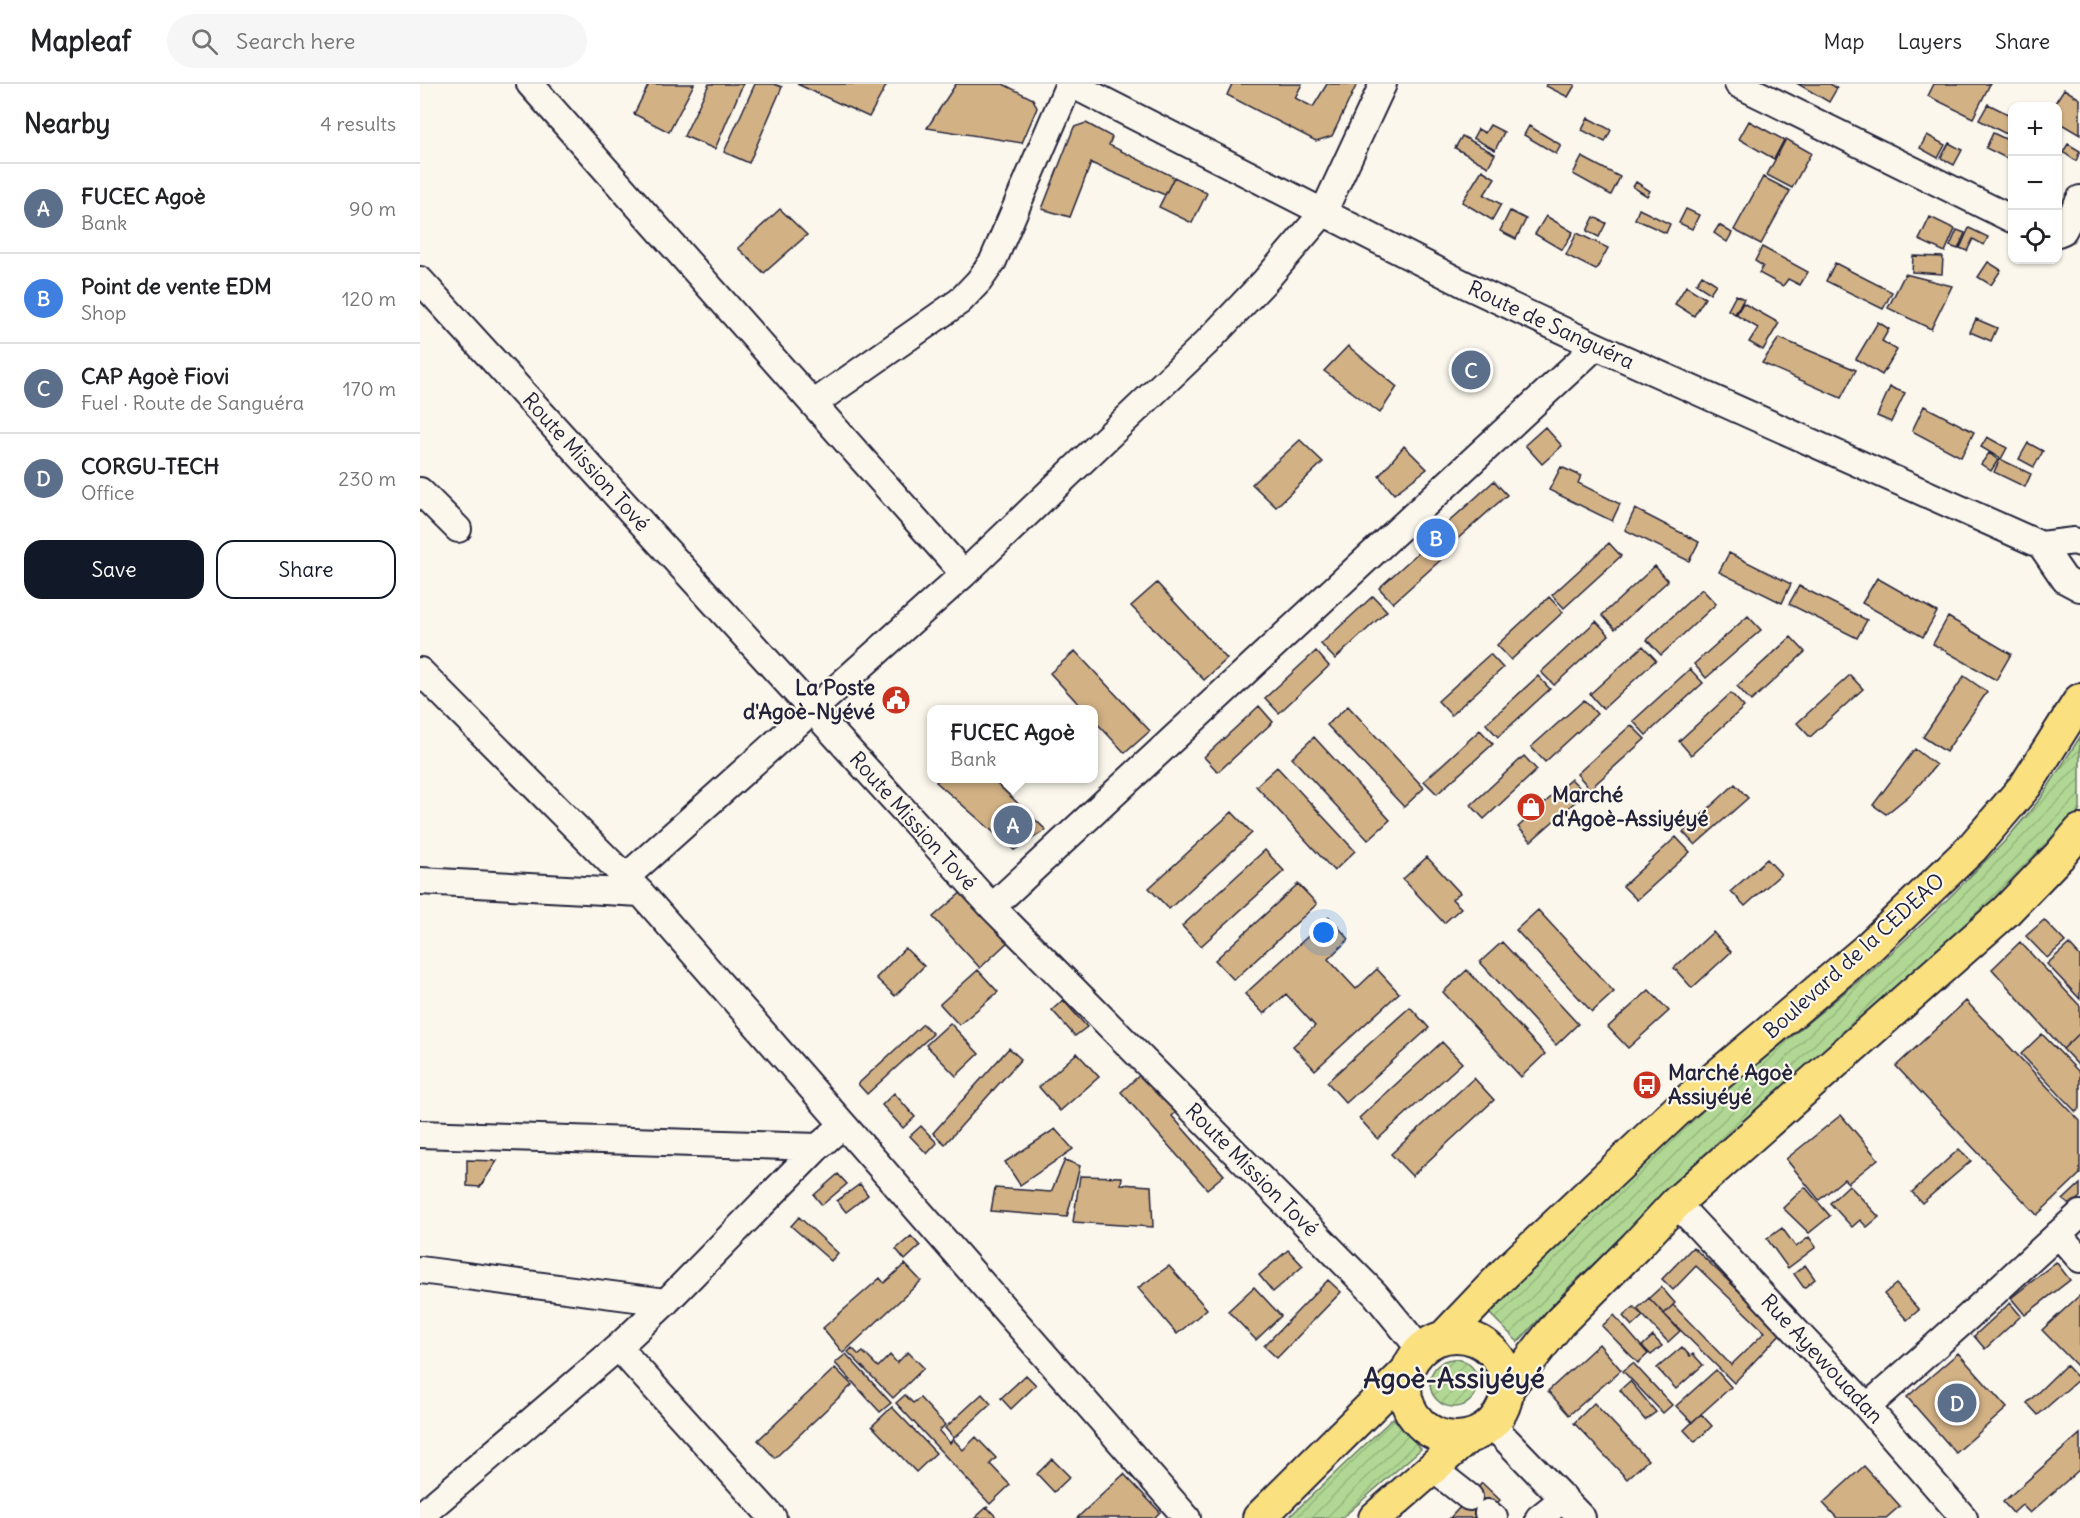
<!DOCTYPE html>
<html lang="en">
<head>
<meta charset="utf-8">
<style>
  :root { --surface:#fff; --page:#f6f6f6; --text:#202124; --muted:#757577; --line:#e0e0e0; --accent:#111827 }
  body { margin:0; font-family:Delius,sans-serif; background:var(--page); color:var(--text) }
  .controls { position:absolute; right:18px; top:18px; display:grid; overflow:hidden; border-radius:12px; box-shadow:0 2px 4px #0004 }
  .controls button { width:54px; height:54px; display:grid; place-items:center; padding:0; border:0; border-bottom:2px solid var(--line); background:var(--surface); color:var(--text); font:30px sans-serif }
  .you { position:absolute; left:904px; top:849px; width:21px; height:21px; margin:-15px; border:4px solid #fff; border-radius:50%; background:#1a73e8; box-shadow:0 0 0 9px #1a73e833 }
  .badge { display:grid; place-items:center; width:39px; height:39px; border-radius:50%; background:var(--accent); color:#fff; font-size:20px; font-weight:700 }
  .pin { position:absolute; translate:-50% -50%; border:3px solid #fff; box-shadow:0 2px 6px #0006 }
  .popup { position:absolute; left:507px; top:621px; width:171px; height:78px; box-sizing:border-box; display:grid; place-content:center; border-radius:12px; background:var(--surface); filter:drop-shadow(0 2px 4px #0005); font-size:20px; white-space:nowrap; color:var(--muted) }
  .popup b { font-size:22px; color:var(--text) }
  .popup::after { content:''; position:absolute; left:50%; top:100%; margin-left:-12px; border:12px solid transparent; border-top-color:var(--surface) }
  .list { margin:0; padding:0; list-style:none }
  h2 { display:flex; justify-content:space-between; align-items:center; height:78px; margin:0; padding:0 24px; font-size:26px }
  h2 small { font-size:20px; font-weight:400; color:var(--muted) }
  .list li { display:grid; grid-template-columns:39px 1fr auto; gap:18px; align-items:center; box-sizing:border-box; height:90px; padding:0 24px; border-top:2px solid var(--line) }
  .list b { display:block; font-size:22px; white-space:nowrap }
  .list p { margin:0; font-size:20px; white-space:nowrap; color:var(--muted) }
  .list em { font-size:20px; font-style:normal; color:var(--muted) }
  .actions { display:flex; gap:12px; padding:18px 24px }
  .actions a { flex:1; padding:14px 0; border:2px solid var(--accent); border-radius:18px; text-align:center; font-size:21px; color:var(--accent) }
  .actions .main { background:var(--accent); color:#fff }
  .icon { flex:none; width:33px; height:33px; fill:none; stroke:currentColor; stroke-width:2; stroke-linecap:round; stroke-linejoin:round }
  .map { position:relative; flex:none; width:1660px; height:1434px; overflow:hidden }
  header { display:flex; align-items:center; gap:36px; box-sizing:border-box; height:84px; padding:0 30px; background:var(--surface); border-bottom:2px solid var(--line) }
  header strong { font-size:28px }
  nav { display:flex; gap:33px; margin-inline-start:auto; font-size:21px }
  .search { width:420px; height:54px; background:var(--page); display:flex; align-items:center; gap:15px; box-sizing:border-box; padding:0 21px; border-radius:33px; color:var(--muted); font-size:22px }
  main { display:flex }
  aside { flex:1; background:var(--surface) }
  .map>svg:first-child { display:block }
  .garden { fill:url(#garden-furrows); stroke:#697c67; stroke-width:1.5 }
  .building { fill:#d2b185; stroke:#22223b; stroke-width:1.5 }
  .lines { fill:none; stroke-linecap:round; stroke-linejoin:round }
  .minor-casing { stroke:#22223b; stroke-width:30 }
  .major-casing { stroke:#22223b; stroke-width:36 }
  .minor { stroke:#fbf7ec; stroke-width:26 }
  .major { stroke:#fbe080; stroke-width:32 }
  .labels { text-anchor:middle; stroke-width:4.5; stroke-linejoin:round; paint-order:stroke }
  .street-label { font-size:21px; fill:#22223b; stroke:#fbf7ec }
  .poi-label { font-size:21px; font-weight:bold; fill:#22223b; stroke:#fbf7ec; text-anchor:start }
  .district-label { font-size:27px; font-weight:bold; fill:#22223b; stroke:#fbf7ec }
</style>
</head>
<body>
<header>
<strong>Mapleaf</strong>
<div class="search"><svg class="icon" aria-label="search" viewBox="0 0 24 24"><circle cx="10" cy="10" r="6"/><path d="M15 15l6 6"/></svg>Search here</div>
<nav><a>Map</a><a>Layers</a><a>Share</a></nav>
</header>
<main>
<aside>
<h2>Nearby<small>4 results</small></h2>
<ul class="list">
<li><span class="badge" style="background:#5c6f8a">A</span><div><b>FUCEC Agoè</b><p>Bank</p></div><em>90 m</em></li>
<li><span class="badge" style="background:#3f7fe0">B</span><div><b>Point de vente EDM</b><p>Shop</p></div><em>120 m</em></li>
<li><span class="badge" style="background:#5c6f8a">C</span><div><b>CAP Agoè Fiovi</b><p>Fuel · Route de Sanguéra</p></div><em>170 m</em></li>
<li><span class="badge" style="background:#5c6f8a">D</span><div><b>CORGU-TECH</b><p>Office</p></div><em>230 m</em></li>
</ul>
<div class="actions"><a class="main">Save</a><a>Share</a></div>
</aside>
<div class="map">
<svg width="1660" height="1434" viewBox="0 0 1660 1434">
  <defs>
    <pattern id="garden-furrows" width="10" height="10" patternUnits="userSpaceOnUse" patternTransform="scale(1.5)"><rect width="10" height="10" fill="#b0d793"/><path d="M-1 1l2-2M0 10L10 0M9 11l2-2" fill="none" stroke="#97b880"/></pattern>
  </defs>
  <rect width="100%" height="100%" fill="#fbf7ec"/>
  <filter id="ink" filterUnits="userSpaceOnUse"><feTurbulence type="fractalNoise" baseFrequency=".0167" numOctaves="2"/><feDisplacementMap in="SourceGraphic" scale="12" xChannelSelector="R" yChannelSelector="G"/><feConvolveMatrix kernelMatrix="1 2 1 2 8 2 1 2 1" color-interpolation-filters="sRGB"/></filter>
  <g filter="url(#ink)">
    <path class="garden" d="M1660,653V726L1643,751L1586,810L1301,1060L1151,1201L1098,1258L1066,1226L1176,1121L1272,1034L1458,881L1516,827L1584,758L1621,714Z
      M1010 1299a24 24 0 1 1 48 0a24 24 0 1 1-48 0Z
      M973,1334L1001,1365L922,1434H868Z"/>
    <path class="building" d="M229,0H274L249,48L214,30Z
      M289,0H323L295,65L264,52Z
      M335,0H354L362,3L329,79L304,68Z
      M377,0H467L449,33Z
      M536,0H583L613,15L617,24L602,59L507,44Z
      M812,0H882L875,14L893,23L907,0H937L912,52L896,57L807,11Z
      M1127,0H1153L1155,1L1148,13L1126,2Z
      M1378,0H1410L1417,4L1409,18Z
      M1514,0H1570L1553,34L1508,12Z
      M1644,5L1660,15V51L1638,38V22H1633Z
      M1568,20L1592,32V53L1559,36Z
      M1168,34L1191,46L1185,58L1162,46Z
      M1329,37L1364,56L1354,75L1319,55Z
      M666,39L692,53L689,61L754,93L745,111L671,79L650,133L622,125L654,43Z
      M1070,41L1084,48L1075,66L1053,54L1058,45L1065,49Z
      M1109,42L1141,61L1136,70L1104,51Z
      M1573,49L1592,58V77L1566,64Z
      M1507,51L1525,61L1518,74L1500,64Z
      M1042,52L1075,70L1068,83L1035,64Z
      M1366,55L1391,69L1372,104L1347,91Z
      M1529,59L1542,66L1534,81L1521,74Z
      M1648,60L1660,67L1656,77L1643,68Z
      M1162,73L1200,93L1191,111L1153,90Z
      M1062,86L1075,94L1064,111L1081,120L1072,136L1042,118Z
      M754,93L787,109L772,139L739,123Z
      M1343,93L1370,107L1341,160L1314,146Z
      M1216,98L1230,107L1227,112L1213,103Z
      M360,125L387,151L344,189L318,164Z
      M1219,125L1250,140L1246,149L1215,135Z
      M1266,125L1279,131L1272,145L1259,139Z
      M1090,127L1106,135L1096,155L1080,147Z
      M1126,132L1153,148L1142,166L1115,150Z
      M1174,133L1186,139L1179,153L1167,147Z
      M1510,133L1535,145L1525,168L1499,156Z
      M1299,141L1312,149L1307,158L1294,149Z
      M1549,144L1568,153L1564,161L1553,155L1547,167L1540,164Z
      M1537,146L1545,149L1538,165L1530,162Z
      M1157,149L1188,164L1176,186L1146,171Z
      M1342,163L1388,188L1380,201L1368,195L1363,202L1339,189L1343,182L1335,177Z
      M1493,172L1523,173L1522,190L1492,188Z
      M1568,178L1581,186L1571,201L1558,193Z
      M1415,179L1472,208L1463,225L1406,197Z
      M1485,190L1532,202L1511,245L1468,224Z
      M1282,191L1296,200L1290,209L1276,200Z
      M1266,202L1285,214L1274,232L1255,220Z
      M1316,211L1324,215L1315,230L1308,226Z
      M1323,219L1359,239L1343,266L1329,258L1338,244L1316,231Z
      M1556,235L1577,244L1571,257L1550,248Z
      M1458,238L1469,245L1462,257L1477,266L1462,291L1436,275Z
      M1359,254L1436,286L1421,314L1342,279Z
      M928,262L977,303L960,329L904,287Z
      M1470,303L1485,309L1471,338L1457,332Z
      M1504,322L1554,348L1541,373L1492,347Z
      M1125,343L1142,362L1122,380L1105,361Z
      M1567,353L1587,364L1581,375L1561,363Z
      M880,356L903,378L856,423L832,400Z
      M1608,359L1623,367L1614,383L1599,375Z
      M984,362L1007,385L974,410L959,392Z
      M1569,369L1578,376L1571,387L1561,380Z
      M1580,375L1611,390L1605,403L1574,388Z
      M1141,383L1161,392L1158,399L1200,420L1192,437L1129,406Z
      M1074,397L1087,411L1034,458L1022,444Z
      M1215,425L1279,458L1269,477L1205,446Z
      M1015,449L1031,464L1027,468L1011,453Z
      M1011,457L1025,472L973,519L959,504Z
      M1189,459L1201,472L1144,524L1132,511Z
      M1309,469L1371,500L1362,519L1299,488Z
      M1235,482L1248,497L1195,545L1182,531Z
      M1457,494L1517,528L1503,553L1442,519Z
      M737,499L807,575L784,596L711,522Z
      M1379,502L1447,536L1437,554L1369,520Z
      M1282,505L1296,520L1241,571L1227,556Z
      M953,512L967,527L915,575L901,560Z
      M1129,513L1143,528L1091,576L1077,561Z
      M1328,532L1341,546L1286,594L1274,580Z
      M1528,533L1591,570L1576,596L1513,560Z
      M1176,537L1189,551L1134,601L1121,588Z
      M1371,553L1385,568L1331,617L1317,602Z
      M1223,562L1236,576L1183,625L1170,610Z
      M655,567L730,647L705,669L674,636V626H664L630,589Z
      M896,567L909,582L859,629L845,614Z
      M1070,570L1083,584L1031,631L1018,617Z
      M1270,585L1283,599L1226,651L1213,637Z
      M1430,591L1443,605L1390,653L1377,639Z
      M1118,592L1130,605L1078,653L1066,640Z
      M1544,592L1567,608L1526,668L1503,653Z
      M1311,609L1324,623L1271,671L1259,657Z
      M1164,616L1177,630L1125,678L1111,663Z
      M839,622L853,638L798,688L784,673Z
      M928,622L1004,704L984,723L907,641Z
      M1211,641L1225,655L1170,705L1157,690Z
      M1060,646L1073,660L1017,710L1004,697Z
      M894,653L970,736L948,756L872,674Z
      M1495,665L1516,681L1491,710L1466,730L1453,721Z
      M1104,672L1117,686L1064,735L1051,721Z
      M857,683L935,767L914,787L836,702Z
      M520,694H571L626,746L594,766L516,698Z
      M1151,695L1165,709L1111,757L1098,743Z
      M1315,700L1328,714L1275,761L1263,748Z
      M812,728L832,749L749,825L729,804Z
      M1256,753L1270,768L1217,816L1203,802Z
      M845,766L864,787L781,862L762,842Z
      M1007,773L1040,809L1032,815L1041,824L1024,839L983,795Z
      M1347,775L1361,790L1325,822L1311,807Z
      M878,800L897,820L814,896L795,876Z
      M544,806L590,856L560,884L513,833Z
      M1118,826L1194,908L1172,928L1096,846Z
      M909,833L929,855L908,875L936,905L957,885L979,909L895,986L873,962L895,942L866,910L844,930L825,910Z
      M1624,836L1645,858L1627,874L1606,852Z
      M1293,848L1311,868L1272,904L1254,884Z
      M1082,858L1158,940L1136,961L1060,878Z
      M1600,858L1660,922V949L1643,965L1572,885Z
      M1649,860L1660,872V915L1627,880Z
      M485,864L504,882L475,912L456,894Z
      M558,886L578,908L539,941L520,920Z
      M1047,886L1125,970L1101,993L1023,908Z
      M1229,906L1249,927L1208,964L1188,943Z
      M643,916L667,943L655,952L632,926Z
      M1546,917L1660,1037V1090L1617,1131L1476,982Z
      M990,923L1009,944L926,1019L907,998Z
      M530,939L559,970L536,992L506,961Z
      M503,940L513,950L447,1010L438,1000Z
      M1660,949V983L1643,965Z
      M1622,950L1660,989V1024L1656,1028L1601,970Z
      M1022,958L1042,979L958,1055L939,1034Z
      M589,964L601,975L525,1060L513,1049Z
      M657,969L679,993L640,1027L619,1003Z
      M723,988L757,1027L752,1032L804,1091L787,1105L701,1008Z
      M1054,994L1074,1016L992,1092L971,1070Z
      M474,1009L495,1033L483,1044L462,1021Z
      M1421,1031L1458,1075L1428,1099L1424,1095L1399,1116L1366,1075Z
      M501,1042L517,1059L507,1070L490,1052Z
      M635,1045L653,1065L600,1101L585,1078Z
      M1539,1065L1551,1077L1502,1119L1492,1108Z
      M47,1076L77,1077L60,1103L47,1102Z
      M645,1076L660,1082L647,1133L571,1127L575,1104L631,1108Z
      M418,1090L427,1100L402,1121L394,1111Z
      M660,1092L702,1093L701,1100L731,1102L733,1143L653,1138Z
      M440,1100L448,1111L426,1128L417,1117Z
      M1660,1100V1113L1650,1121L1643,1116Z
      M1429,1101L1459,1133L1447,1143L1440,1136L1432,1143L1410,1119Z
      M1385,1103L1410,1132L1389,1149L1363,1124Z
      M379,1133L418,1169L411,1177L371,1142Z
      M1362,1144L1376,1163L1389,1153L1396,1163L1368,1184L1347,1155Z
      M491,1152L500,1162L485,1176L476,1165Z
      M1273,1163L1362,1248L1314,1299L1244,1230L1253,1221L1311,1281L1345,1248L1276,1182L1253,1206L1242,1195Z
      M868,1166L883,1182L853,1208L839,1191Z
      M1636,1178L1650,1196L1605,1231L1591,1214Z
      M485,1180L501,1197L423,1269L403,1244L460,1194L464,1199Z
      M1385,1181L1395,1195L1384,1204L1374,1190Z
      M749,1182L787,1225L757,1250L718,1204Z
      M908,1196L921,1208L857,1274L844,1262Z
      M1476,1200L1499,1226L1487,1236L1464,1210Z
      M834,1203L861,1232L836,1256L808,1227Z
      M1241,1203L1255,1219L1244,1230L1229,1214Z
      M1659,1212L1660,1213V1285L1622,1246Z
      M1229,1214L1260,1247L1248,1258L1217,1225Z
      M1590,1219L1601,1232L1565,1265L1554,1252Z
      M1214,1223L1223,1232L1212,1242L1203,1232Z
      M1194,1231L1228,1270L1218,1279L1182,1242Z
      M1233,1252L1242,1262L1231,1271L1222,1262Z
      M1179,1260L1201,1286L1149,1331L1128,1307Z
      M1262,1263L1270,1272L1273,1270L1283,1281L1256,1305L1237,1284Z
      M432,1264L439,1271L443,1268L458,1283L470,1271L477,1279L488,1268L504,1284L473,1314L428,1268Z
      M1538,1269L1587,1324L1536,1369L1487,1313Z
      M426,1270L471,1319L460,1328L415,1279Z
      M1213,1279L1252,1321L1243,1329L1203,1287Z
      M1646,1281L1659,1295L1618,1331L1607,1319Z
      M415,1284L432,1301L355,1374L338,1356Z
      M1296,1286L1311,1303L1272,1338L1256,1322Z
      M606,1291L616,1301L591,1325L581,1314Z
      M1210,1297L1236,1328L1225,1336L1200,1306Z
      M562,1310L571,1320L534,1354L525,1344Z
      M485,1311L493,1319L500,1314L525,1341L519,1347L530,1359L533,1355L543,1366L556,1353L576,1374L570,1380L590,1401L570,1420L476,1319Z
      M1174,1319L1228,1376L1207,1395L1154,1339Z
      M472,1323L516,1369L496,1388L452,1342Z
      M1281,1330L1292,1342L1275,1358L1264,1346Z
      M1660,1350V1385L1610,1429L1602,1421L1593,1429L1583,1418Z
      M632,1375L650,1393L634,1408L617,1390Z
      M1444,1382L1480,1422L1466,1434H1417L1403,1419Z
      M704,1390L740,1428L734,1434H657Z
      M1062,1399L1080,1416L1063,1434H1030Z
      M567,1423L577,1434H555Z"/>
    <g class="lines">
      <g class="minor-casing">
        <path id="minor" d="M110,0L544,490
          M651,0L1048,202L1176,262L1621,461L1654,457L1660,459
          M1318,0L1592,135
          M1638,149L1643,147L1660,115
          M0,196L572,823L955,1210L1000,1265
          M393,320L540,217L559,197L573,177L649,0
          M0,407L38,445
          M1621,461L1645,496L1660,504
          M0,587L221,809L767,1434
          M205,794L544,490L787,258L845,197L903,129L963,0
          M0,797L221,809
          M572,823L1176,262
          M0,1050L398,1063
          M1256,1119L1447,1323L1544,1434
          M1638,1150L1660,1175
          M0,1186L246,1218
          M198,1263L353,1434
          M1447,1323L1548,1233L1660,1130
          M1071,1340L1162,1434
          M1012,1384L1049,1413
          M5,1428L198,1263L246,1218L398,1063L423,1041
          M1068,1429L1074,1434
          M1119,1434L1144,1414"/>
      </g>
      <g class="major-casing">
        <path id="major" d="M985 1303a51 51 0 1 1 102 0a51 51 0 1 1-102 0Z
          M1024,1253L1086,1188L1265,1019L1446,866L1552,764L1606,701L1660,616
          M1088,1304L1139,1239L1216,1162L1256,1119L1586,827L1639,772L1660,747
          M839,1434L986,1288
          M955,1434L1048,1353"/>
      </g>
      <use href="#minor" class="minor"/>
      <use href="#major" class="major"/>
    </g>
  </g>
  <defs>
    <g id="civic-disc" transform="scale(1.5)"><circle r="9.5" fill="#c8321e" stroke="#fbf7ec"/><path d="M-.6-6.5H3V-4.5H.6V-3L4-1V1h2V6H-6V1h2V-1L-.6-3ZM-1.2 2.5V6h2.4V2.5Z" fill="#fff"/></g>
    <g id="shop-disc" transform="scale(1.5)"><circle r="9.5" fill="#c8321e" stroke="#fbf7ec"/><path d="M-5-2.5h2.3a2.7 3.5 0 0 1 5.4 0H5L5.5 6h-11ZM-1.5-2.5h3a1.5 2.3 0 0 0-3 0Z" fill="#fff"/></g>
    <g id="bus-disc" transform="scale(1.5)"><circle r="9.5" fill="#c8321e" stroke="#fbf7ec"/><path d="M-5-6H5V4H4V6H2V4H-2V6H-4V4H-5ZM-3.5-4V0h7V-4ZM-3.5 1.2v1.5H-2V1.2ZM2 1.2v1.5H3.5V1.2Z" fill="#fff"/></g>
  </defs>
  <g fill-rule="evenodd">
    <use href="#civic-disc" x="476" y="616"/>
    <use href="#shop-disc" x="1111" y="723"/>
    <use href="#bus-disc" x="1227" y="1001"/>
  </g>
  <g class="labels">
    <g class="street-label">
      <text transform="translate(1131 241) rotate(25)" y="7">Route de Sanguéra</text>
      <text transform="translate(166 378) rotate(48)" y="7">Route Mission Tové</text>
      <text transform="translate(493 737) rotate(48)" y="7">Route Mission Tové</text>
      <text transform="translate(1434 872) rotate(-42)" y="7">Boulevard de la CEDEAO</text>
      <text transform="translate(832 1086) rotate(45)" y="7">Route Mission Tové</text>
      <text transform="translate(1402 1275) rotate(47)" y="7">Rue Ayewouadan</text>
    </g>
    <g class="poi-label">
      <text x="455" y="611" text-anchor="end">La Poste<tspan x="455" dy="24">d'Agoè-Nyévé</tspan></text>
      <text x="1132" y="718">Marché<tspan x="1132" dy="24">d'Agoè-Assiyéyé</tspan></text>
      <text x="1248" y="996">Marché Agoè<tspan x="1248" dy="24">Assiyéyé</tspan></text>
    </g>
    <g class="district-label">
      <text x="1034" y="1304">Agoè-Assiyéyé</text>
    </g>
  </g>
</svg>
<div class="controls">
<button>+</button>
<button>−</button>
<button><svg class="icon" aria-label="locate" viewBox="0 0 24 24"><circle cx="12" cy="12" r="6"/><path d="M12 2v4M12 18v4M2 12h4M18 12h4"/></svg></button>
</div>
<div class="you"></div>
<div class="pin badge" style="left:593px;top:741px;background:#5c6f8a">A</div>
<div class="popup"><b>FUCEC Agoè</b>Bank</div>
<div class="pin badge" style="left:1016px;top:454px;background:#3f7fe0">B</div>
<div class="pin badge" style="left:1051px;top:286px;background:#5c6f8a">C</div>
<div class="pin badge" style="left:1537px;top:1319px;background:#5c6f8a">D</div>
</div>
</main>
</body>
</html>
